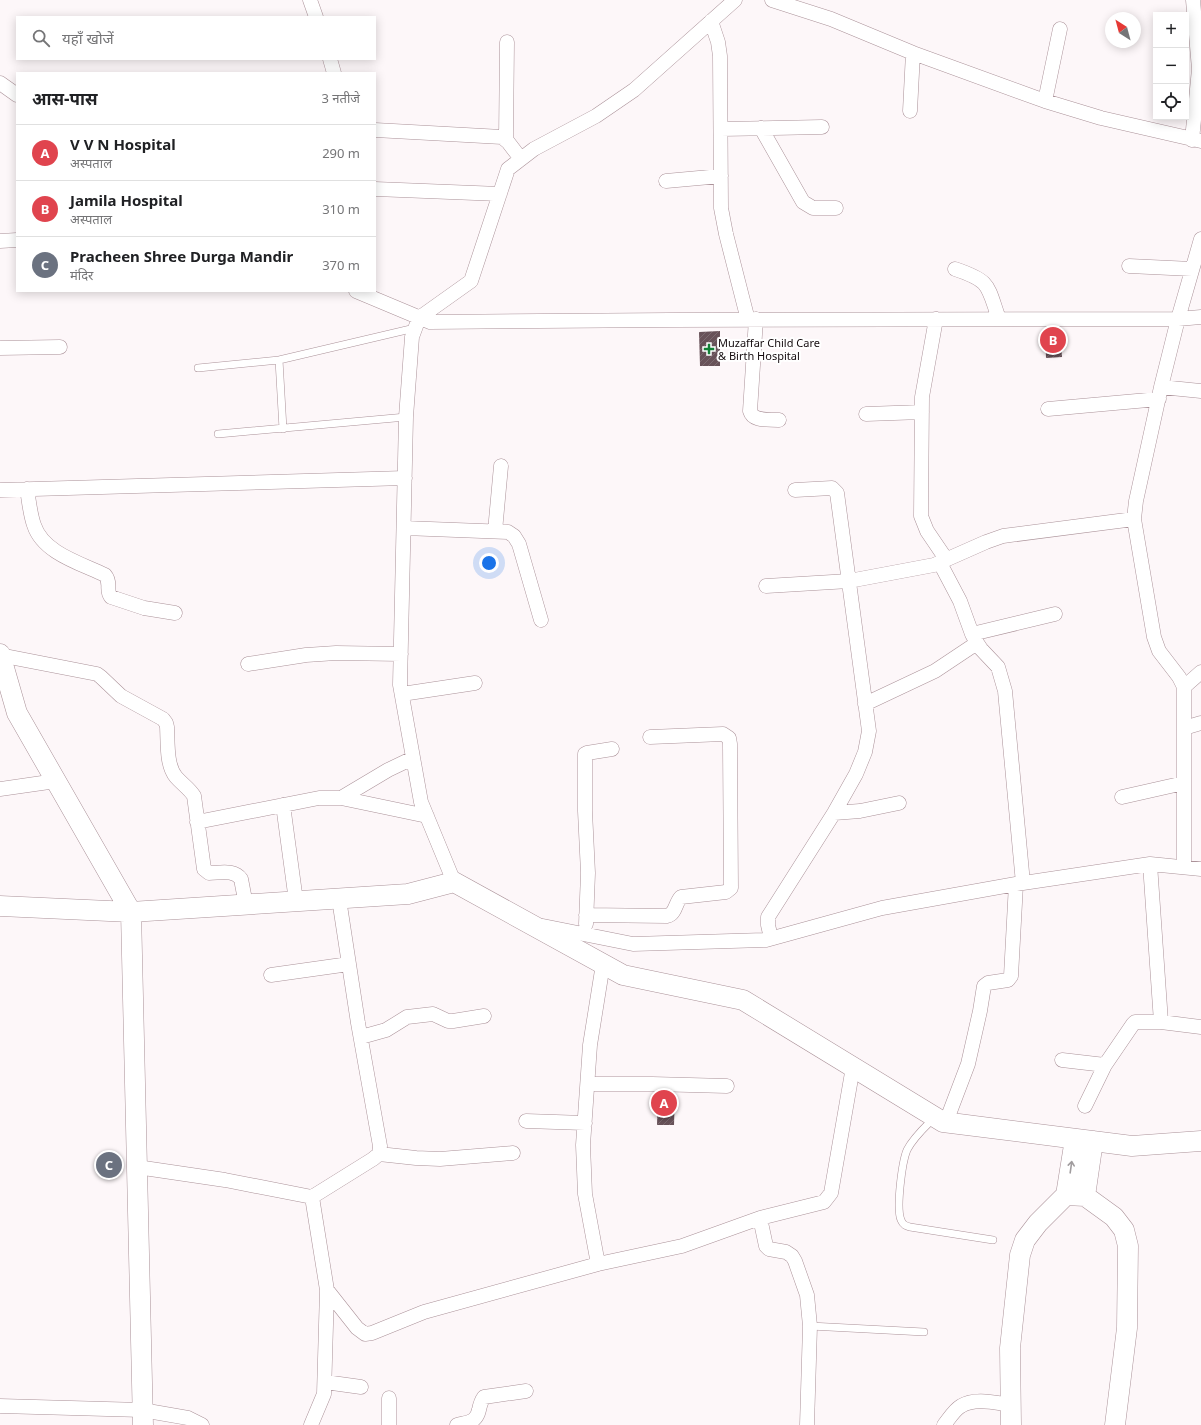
<!DOCTYPE html>
<html lang="hi">
<head>
<meta charset="utf-8">
<style>
  :root { --surface:#fff; --page:#f2f2f2; --text:#202124; --muted:#757577; --line:#e0e0e0; --accent:#7c3aed }
  body { margin:0; font-family:"Noto Sans","Noto Sans Devanagari",sans-serif; background:var(--page); color:var(--text) }
  .controls { position:absolute; right:12px; top:12px; display:grid; overflow:hidden; border-radius:0px; box-shadow:0 2px 10px #0003 }
  .controls button { width:36px; height:36px; display:grid; place-items:center; padding:0; border:0; border-bottom:1px solid var(--line); background:var(--surface); color:var(--text); font:20px sans-serif }
  .compass { position:absolute; left:1105px; top:12px; width:36px; height:36px; border-radius:50%; background:var(--surface); box-shadow:0 2px 10px #0003; rotate:324deg }
  .you { position:absolute; left:489px; top:563px; width:14px; height:14px; margin:-10px; border:3px solid #fff; border-radius:50%; background:#1a73e8; box-shadow:0 0 0 6px #1a73e833 }
  .badge { display:grid; place-items:center; width:26px; height:26px; border-radius:50%; background:var(--accent); color:#fff; font-size:13px; font-weight:700 }
  .pin { position:absolute; translate:-50% -50%; border:2px solid #fff; box-shadow:0 1px 4px #0006 }
  .list { margin:0; padding:0; list-style:none }
  h2 { display:flex; justify-content:space-between; align-items:center; height:52px; margin:0; padding:0 16px; font-size:17px }
  h2 small { font-size:13px; font-weight:400; color:var(--muted) }
  .list li { display:grid; grid-template-columns:26px 1fr auto; gap:12px; align-items:center; box-sizing:border-box; height:56px; padding:0 16px; border-top:1px solid var(--line) }
  .list b { display:block; font-size:15px; white-space:nowrap }
  .list p { margin:0; font-size:13px; white-space:nowrap; color:var(--muted) }
  .list em { font-size:13px; font-style:normal; color:var(--muted) }
  .icon { flex:none; width:22px; height:22px; fill:none; stroke:currentColor; stroke-width:2; stroke-linecap:round; stroke-linejoin:round }
  .map { position:relative; flex:none; width:1201px; height:1425px; overflow:hidden }
  .search { position:absolute; background:var(--surface); box-shadow:0 2px 10px #0003; left:16px; top:16px; width:360px; height:44px; display:flex; align-items:center; gap:10px; box-sizing:border-box; padding:0 14px; border-radius:0px; color:var(--muted); font-size:15px }
  .panel { position:absolute; background:var(--surface); box-shadow:0 2px 10px #0003; left:16px; top:72px; width:360px; height:220px; border-radius:0px }
  .map>svg:first-child { display:block }
  .building { fill:url(#building-hatch) }
  .lines { fill:none; stroke-linecap:round; stroke-linejoin:round }
  .lane-casing { stroke:#ab9299; stroke-width:8 }
  .street-casing { stroke:#ab9299; stroke-width:15 }
  .secondary-casing { stroke:#ab9299; stroke-width:21 }
  .lane { stroke:#fff; stroke-width:7 }
  .street { stroke:#fff; stroke-width:14 }
  .secondary { stroke:#fff; stroke-width:20 }
  .oneway { stroke:#a19d9f }
  .poi-dot { fill:#138137; stroke:#fff; stroke-width:1.5 }
  .labels { text-anchor:middle; stroke-width:4; stroke-linejoin:round; paint-order:stroke }
  .poi-label { font-size:11px; fill:#140b0e; stroke:#fff; text-anchor:start }
</style>
</head>
<body>
<div class="map">
<svg width="1201" height="1425" viewBox="0 0 1201 1425">
  <defs>
    <pattern id="building-hatch" width="6" height="6" patternUnits="userSpaceOnUse"><rect width="6" height="6" fill="#685259"/><path d="M-1 1l2-2M0 6l6-6M5 7l2-2" fill="none" stroke="#7c6b70"/></pattern>
  </defs>
  <rect width="100%" height="100%" fill="#fdf7f9"/>
  <path class="building" d="M1045,328H1060L1062,357L1046,358Z
    M720,331V366H700L699,332Z
    M658,1093H675L674,1125H657Z"/>
  <g class="lines">
    <g class="lane-casing">
      <path id="lane" d="M279,360L283,429
        M198,368L279,360L415,328
        M218,434L406,417
        M933,1119C924,1128 913,1138 907,1150C902,1162 896,1208 901,1220C903,1225 906,1226 910,1227L993,1240
        M810,1326L924,1332"/>
    </g>
    <g class="street-casing">
      <path id="street" d="M310,0L316,17
        M772,0L831,19L913,53L1045,101L1101,118L1201,141
        M711,21L718,42L720,56L721,208L726,234L748,320
        M330,59L334,73
        M0,83L17,95
        M1045,101L1060,29
        M910,111L913,53
        M761,128L803,202L813,208H836
        M721,129L822,127
        M375,130L502,137L508,142L521,159
        M506,139L507,42
        M1192,140L1199,69L1193,0
        M666,181L721,176
        M375,189L500,194
        M0,241L17,240
        M1129,266L1192,269
        M955,269C991,281 987,285 999,319
        M356,291L430,322L670,320L1178,319L1201,317
        M756,319L750,411C753,422 769,419 779,420
        M936,319L922,397L921,516L927,531L946,559
        M0,348L60,347
        M1161,387L1201,391
        M1048,409L1159,399
        M866,414L922,412
        M27,489C29,501 30,514 34,525C43,553 80,563 105,575C112,583 105,590 111,597L144,608L175,613
        M0,490L405,478
        M404,528L508,532L514,536L519,544L541,620
        M495,531L501,466
        M940,563L960,601L972,634L977,643L981,649L998,667L1005,691L1023,883
        M766,586L849,581L934,565L986,542L1003,536L1134,519
        M972,634L1055,614
        M0,655L97,674L101,677L121,696L163,719L166,723L167,727C168,742 166,765 176,777C182,784 189,788 194,796L204,869L209,873C220,873 234,869 241,879L246,905
        M248,664L306,655L336,653L401,654
        M1184,687L1201,672
        M402,694L475,683
        M865,704L935,671L977,643
        M1184,728L1201,723
        M0,789L56,781
        M1122,797L1184,783
        M341,798L388,770L413,758
        M283,805L296,901
        M834,813L860,811L899,803
        M197,822L319,798H341L427,816
        M1150,864L1161,1022
        M1184,867V687L1179,677L1159,651L1154,637L1134,519L1136,501L1161,387L1178,319L1201,239
        M454,882L421,802L400,685L406,417L412,337L419,318L471,281L508,169L534,149L596,116L634,90L735,0
        M586,915L667,916C676,914 675,903 681,897L726,892L731,888L730,744L729,738L723,734L650,737
        M586,924L588,873L585,811V754L587,753L612,749
        M543,926L633,944L766,940L882,908L1016,884L1150,864L1201,869
        M771,938L768,925V917L834,813L856,774L865,752L869,731L837,493L832,488L795,490
        M271,975L349,964
        M361,1037L386,1030L407,1017L433,1014L448,1021H453L484,1016
        M1062,1060L1105,1065
        M588,1084H652L727,1086
        M1085,1106L1105,1065L1133,1024L1135,1022H1161L1201,1027
        M526,1121L585,1123
        M946,1122L968,1064L980,1011L984,986L988,983L1008,980L1011,976L1016,884
        M379,1154L416,1158L440,1159L513,1153
        M137,1167L225,1180L312,1197L327,1290L324,1394L311,1425
        M312,1197L373,1159L379,1154L380,1146L358,1023L339,899
        M760,1218L766,1246L769,1249L786,1252L792,1256L795,1261L807,1295L810,1326L807,1425
        M598,1264L585,1194L583,1145L590,1045L603,964
        M327,1290L357,1328L365,1334L372,1333L424,1312L598,1264L682,1246L760,1218L824,1202L831,1193L853,1067
        M325,1382L361,1387
        M0,1406L142,1410L188,1418L202,1425
        M389,1425V1398
        M457,1425C468,1422 476,1423 479,1410C480,1405 481,1401 484,1397L526,1391
        M944,1425C949,1419 954,1410 961,1406C975,1397 996,1403 1011,1405"/>
    </g>
    <g class="secondary-casing">
      <path id="secondary" d="M0,654L17,713L131,912L143,1425
        M0,906L131,912L408,894L454,882L623,975L743,1000L943,1122L1132,1146L1201,1141
        M1066,1195L1075,1139
        M1085,1196L1093,1141
        M1011,1425L1010,1348L1020,1255L1025,1240L1038,1223L1066,1195L1085,1196L1114,1217L1124,1230L1128,1246L1127,1328L1115,1425"/>
    </g>
    <use href="#lane" class="lane"/>
    <use href="#street" class="street"/>
    <use href="#secondary" class="secondary"/>
  </g>
  <defs><path id="oneway-shaft" d="M-6 0H5M1.5-3L5.5 0L1.5 3" fill="none" stroke-width="1.6" stroke-linecap="round" stroke-linejoin="round"/></defs>
  <use class="oneway" href="#oneway-shaft" transform="translate(1071 1167) rotate(-82)"/>
  <path class="poi-dot" d="M707 343h4v4h4v4h-4v4h-4v-4h-4v-4h4z"/>
  <g class="labels">
    <g class="poi-label">
      <text x="718" y="347">Muzaffar Child Care<tspan x="718" dy="13">&amp; Birth Hospital</tspan></text>
    </g>
  </g>
</svg>
<div class="controls">
<button>+</button>
<button>−</button>
<button><svg class="icon" aria-label="locate" viewBox="0 0 24 24"><circle cx="12" cy="12" r="6"/><path d="M12 2v4M12 18v4M2 12h4M18 12h4"/></svg></button>
</div>
<svg class="compass" viewBox="-18 -18 36 36"><path d="M0-13l5 13h-10z" fill="#e53935"/><path d="M0 13l5-13h-10z" fill="#757577"/></svg>
<div class="you"></div>
<div class="pin badge" style="left:664px;top:1103px;background:#e0444e">A</div>
<div class="pin badge" style="left:1053px;top:340px;background:#e0444e">B</div>
<div class="pin badge" style="left:109px;top:1165px;background:#6b7280">C</div>
<div class="search"><svg class="icon" aria-label="search" viewBox="0 0 24 24"><circle cx="10" cy="10" r="6"/><path d="M15 15l6 6"/></svg>यहाँ खोजें</div>
<section class="panel">
<h2>आस-पास<small>3 नतीजे</small></h2>
<ul class="list">
<li><span class="badge" style="background:#e0444e">A</span><div><b>V V N Hospital</b><p>अस्पताल</p></div><em>290 m</em></li>
<li><span class="badge" style="background:#e0444e">B</span><div><b>Jamila Hospital</b><p>अस्पताल</p></div><em>310 m</em></li>
<li><span class="badge" style="background:#6b7280">C</span><div><b>Pracheen Shree Durga Mandir</b><p>मंदिर</p></div><em>370 m</em></li>
</ul>
</section>
</div>
</body>
</html>
